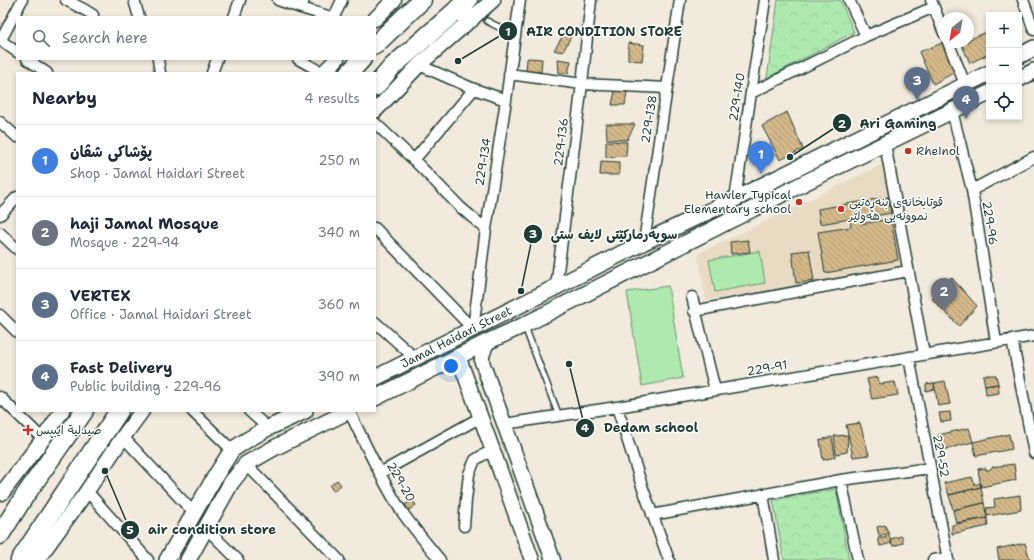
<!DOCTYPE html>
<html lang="en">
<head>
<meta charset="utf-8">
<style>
  :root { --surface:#fff; --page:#f6f6f7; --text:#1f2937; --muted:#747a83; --line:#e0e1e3; --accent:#c8321e }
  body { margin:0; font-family:"Shantell Sans","Playpen Sans Arabic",sans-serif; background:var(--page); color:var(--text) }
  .controls { position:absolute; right:12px; top:12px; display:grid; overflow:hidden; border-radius:0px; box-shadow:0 2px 6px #0003 }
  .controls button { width:36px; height:36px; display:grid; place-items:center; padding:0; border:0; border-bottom:1px solid var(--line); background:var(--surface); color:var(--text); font:20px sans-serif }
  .compass { position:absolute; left:938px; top:12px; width:36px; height:36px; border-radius:50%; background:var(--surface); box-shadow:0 2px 6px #0003; rotate:211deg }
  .you { position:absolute; left:451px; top:366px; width:14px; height:14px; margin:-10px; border:3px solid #fff; border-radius:50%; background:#1a73e8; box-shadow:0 0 0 6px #1a73e833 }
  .badge { display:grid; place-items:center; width:26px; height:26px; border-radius:50%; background:var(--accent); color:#fff; font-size:13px; font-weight:700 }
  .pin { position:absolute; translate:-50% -33px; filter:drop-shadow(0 1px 2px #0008) }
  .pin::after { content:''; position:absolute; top:21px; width:14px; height:12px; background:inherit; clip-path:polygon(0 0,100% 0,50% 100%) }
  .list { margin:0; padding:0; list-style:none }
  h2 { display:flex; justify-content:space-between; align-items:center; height:52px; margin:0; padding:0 16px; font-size:17px }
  h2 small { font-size:13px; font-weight:400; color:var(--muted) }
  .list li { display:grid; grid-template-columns:26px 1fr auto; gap:12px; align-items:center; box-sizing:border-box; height:72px; padding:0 16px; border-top:1px solid var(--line) }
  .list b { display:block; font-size:15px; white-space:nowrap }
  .list p { margin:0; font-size:13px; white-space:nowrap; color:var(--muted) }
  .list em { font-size:13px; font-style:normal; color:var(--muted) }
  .icon { flex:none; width:22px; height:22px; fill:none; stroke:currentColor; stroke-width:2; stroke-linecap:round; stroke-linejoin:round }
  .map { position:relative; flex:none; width:1034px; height:560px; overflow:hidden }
  .search { position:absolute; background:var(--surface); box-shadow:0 2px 6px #0003; left:16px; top:16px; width:360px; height:44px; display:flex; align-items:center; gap:10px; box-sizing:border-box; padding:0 14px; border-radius:0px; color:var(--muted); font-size:15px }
  .panel { position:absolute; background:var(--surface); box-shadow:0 2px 6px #0003; left:16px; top:72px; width:360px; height:340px; border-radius:0px }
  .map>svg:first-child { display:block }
  .built { fill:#e9dbc3 }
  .park { fill:url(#park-crowns); stroke:#669472 }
  .pitch { fill:#aeeaaf; stroke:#669472 }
  .building { fill:url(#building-back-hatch); stroke:#1f3d34 }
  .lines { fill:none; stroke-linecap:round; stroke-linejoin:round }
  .lane-casing { stroke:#1f3d34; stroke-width:8 }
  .street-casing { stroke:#1f3d34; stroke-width:13 }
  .secondary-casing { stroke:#1f3d34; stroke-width:17 }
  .primary-casing { stroke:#1f3d34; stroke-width:18 }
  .highway-casing { stroke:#1f3d34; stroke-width:21 }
  .lane { stroke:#fff; stroke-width:5 }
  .street { stroke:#fff; stroke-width:10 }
  .secondary { stroke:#fff; stroke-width:14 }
  .primary { stroke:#fff; stroke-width:15 }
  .highway { stroke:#fff; stroke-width:18 }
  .poi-dot { fill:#c8321e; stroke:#fff; stroke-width:1.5 }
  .labels { text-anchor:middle; stroke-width:3; stroke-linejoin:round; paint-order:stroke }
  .street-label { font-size:12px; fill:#1f3d34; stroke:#fff }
  .poi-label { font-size:12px; fill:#1f3d34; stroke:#fff; text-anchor:start }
  .leader { fill:none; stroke:#1f3d34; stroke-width:1.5 }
  .callout-dot { fill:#1f3d34; stroke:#fff; stroke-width:1.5 }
  .mark-label { font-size:12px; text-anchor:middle; font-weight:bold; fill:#fff }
  .callout-label { font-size:13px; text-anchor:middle; font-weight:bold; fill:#1f3d34; stroke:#fff; stroke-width:3; stroke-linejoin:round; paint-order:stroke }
</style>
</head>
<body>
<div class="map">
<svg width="1034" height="560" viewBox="0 0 1034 560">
  <defs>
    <pattern id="park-crowns" width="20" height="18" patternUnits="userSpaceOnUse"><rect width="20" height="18" fill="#aeeaaf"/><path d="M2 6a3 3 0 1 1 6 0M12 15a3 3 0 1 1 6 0" fill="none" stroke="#95ca97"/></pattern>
    <pattern id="building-back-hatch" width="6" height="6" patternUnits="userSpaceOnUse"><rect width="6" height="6" fill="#d5b98a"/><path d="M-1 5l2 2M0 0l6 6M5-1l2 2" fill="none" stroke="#ac9872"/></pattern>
  </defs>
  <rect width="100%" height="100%" fill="#f2eadc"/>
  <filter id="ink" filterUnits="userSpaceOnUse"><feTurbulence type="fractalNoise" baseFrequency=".025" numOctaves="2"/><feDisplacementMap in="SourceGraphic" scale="8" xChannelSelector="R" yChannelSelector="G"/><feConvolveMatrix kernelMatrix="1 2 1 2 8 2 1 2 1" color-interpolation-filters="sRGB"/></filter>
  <g filter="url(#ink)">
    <path class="built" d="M883,164L902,272L706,300L698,254Z"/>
    <path class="park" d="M778,0H840L854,32L767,78Z
      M836,489L849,560H784L773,500Z"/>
    <path class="pitch" d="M760,251L765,283L715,292L709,260Z
      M668,286L683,378L642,386L627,292Z"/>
    <path class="building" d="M566,31L572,34L565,48L562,52L554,50Z
      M989,31V54L970,63L961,43L968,42V40Z
      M628,43L644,45L642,61L628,60Z
      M942,43L955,72L933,84L919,52Z
      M528,58L542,59L541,72L526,71L527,59Z
      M558,59L571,61L568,73H559Z
      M615,91L627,92L625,105H612Z
      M787,112L803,149L780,160L762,126Z
      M606,124H635L627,140L607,139Z
      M606,141L627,142L626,156L606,157Z
      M601,161L619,162V175H600Z
      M888,197L891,213L859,219L860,224L891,219L898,260L825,273L818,232L851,227L850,219L820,224L818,209Z
      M748,240L750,252L731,254L730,242Z
      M809,250L814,281L796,283L792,252Z
      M951,277L977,306L959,326L932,299Z
      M983,375H996L998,384L985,386Z
      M878,377L879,384L895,382L898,395L872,399L867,379Z
      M945,381L950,404L938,406L934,383Z
      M934,383L935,389L926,391V384Z
      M998,384L999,393L986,395L985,386Z
      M950,412L951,421L941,422L939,413Z
      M860,423L869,455L853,457L846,425Z
      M969,428L973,442L942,450L938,435Z
      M1009,434L1012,449L976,456L973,442Z
      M848,435L847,452L836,454L834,436Z
      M832,437L835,457L823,460L820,440Z
      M1014,464L1016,480L981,487L978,469L986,468V470H989L992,467Z
      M972,477L975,485L980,483L981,487L949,495L944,483Z
      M337,480L341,485L333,491L330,486Z
      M981,487L984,503L953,510L949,495Z
      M1020,495L1021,510L987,516L986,508L995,507L994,499Z
      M412,500L416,505L409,510L405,505Z
      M984,503L987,518L956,523L953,510Z
      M987,518L988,526L952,534V525Z
      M885,525L892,543L880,546L878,538H886V534L879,536L877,527Z
      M902,536L903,543L893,546L890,539Z
      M1025,543L1030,560H999L997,549Z"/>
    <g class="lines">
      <g class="lane-casing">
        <path id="lane" d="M487,21L514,35
          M525,327L559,416"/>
      </g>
      <g class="street-casing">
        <path id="street" d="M66,0L85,10L93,15
          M134,0L139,17
          M278,0L301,8L304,0
          M849,0L866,36
          M931,0L944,33
          M1023,0L1034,30
          M301,8L331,17
          M234,17L240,0
          M334,17L342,0
          M0,40L17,52
          M1,40L22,0
          M948,42L965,84
          M27,59L47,73
          M158,59L160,73
          M298,59L323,73
          M419,65L474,89L506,100
          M212,73L217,59
          M509,74L582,84L667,88
          M751,93L866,36L934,7
          M952,111L972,190L996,342
          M0,122L17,137
          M375,123L414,160L460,207L486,229
          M885,144L924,354
          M414,160L474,89
          M972,190L1034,157
          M735,199L765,0
          M0,215L17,197
          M375,228L473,329
          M0,233L17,249
          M644,242L680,0
          M556,287L582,84L591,0
          M692,297L715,390
          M694,311L908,271
          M0,315L17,332
          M375,322L415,358
          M473,329L486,229L506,100L520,0
          M1012,339L1034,453
          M909,357L948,560
          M0,397L43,439
          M617,407L642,486L669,560
          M192,411L232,450
          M249,411L268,428
          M349,411C366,445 381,480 402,512C414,529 427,544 440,560
          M504,424L617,407L1034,336
          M123,437L194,513
          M246,464L339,560
          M380,473L481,417
          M841,480L858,560
          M87,491L148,560
          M763,494L774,560
          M652,515L841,480L930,468
          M464,526L466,500L469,474L475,460L483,455L493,451
          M206,528L238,560
          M933,560L947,558"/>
      </g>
      <g class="secondary-casing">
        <path id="secondary" d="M375,19L394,0
          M323,73L337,59
          M375,111L419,65L493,0
          M487,342L482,356V362L553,560
          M458,356L493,451L532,560
          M2,493L43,439L62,411
          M37,560L87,491L123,437L142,411"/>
      </g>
      <g class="primary-casing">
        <g id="primary">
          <path d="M1019,56L1034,48"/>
          <path d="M1019,79L1034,71"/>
          <path id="s1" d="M375,378L556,287L644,242L735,199L989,73"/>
          <path d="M375,398L487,342L524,325L808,181L989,93"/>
          <path d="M167,560L216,475L232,450L247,440L268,428L305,411"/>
          <path d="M188,560L231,483L246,464L274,448L349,411"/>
        </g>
      </g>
      <g class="highway-casing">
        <path id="highway" d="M458,8L470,19
          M375,45L422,0
          M349,73L362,59
          M375,87L392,67L468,0
          M0,535L24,497L84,411
          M20,560L119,411"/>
      </g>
      <use href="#lane" class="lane"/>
      <use href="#street" class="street"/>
      <use href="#secondary" class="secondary"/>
      <use href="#primary" class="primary"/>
      <use href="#highway" class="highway"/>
    </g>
  </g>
  <g class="poi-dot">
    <circle cx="908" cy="151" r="4"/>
    <circle cx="799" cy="202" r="4"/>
    <circle cx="841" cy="209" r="4"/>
    <path d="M26 424h4v4h4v4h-4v4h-4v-4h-4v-4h4z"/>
  </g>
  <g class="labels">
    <g class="street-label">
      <text transform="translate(737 97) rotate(-81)" y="4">229-140</text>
      <text transform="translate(649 119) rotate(-81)" y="4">229-138</text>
      <text transform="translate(561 142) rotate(-83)" y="4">229-136</text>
      <text transform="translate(483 162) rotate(-81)" y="4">229-134</text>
      <text transform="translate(990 223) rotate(81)" y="4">229-96</text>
      <text dy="4" stroke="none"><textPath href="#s1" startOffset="91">Jamal Haidari Street</textPath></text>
      <text transform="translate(767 368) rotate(-10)" y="4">229-91</text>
      <text transform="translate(941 456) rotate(79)" y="4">229-52</text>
      <text transform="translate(401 482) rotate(60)" y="4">229-20</text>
    </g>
    <g class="poi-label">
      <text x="916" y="155">Rheinol</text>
      <text x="791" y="199" text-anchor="end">Hawler Typical<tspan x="791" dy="14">Elementary school</tspan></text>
      <text x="849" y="206">قوتابخانەی بنەڕەتیی<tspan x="849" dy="14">نموونەیی هەولێر</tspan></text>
      <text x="36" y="434">صيدلية ایبپس</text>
    </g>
  </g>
  <path class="leader" d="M458 61L508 31M790 157L842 123M521 291L533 234M569 364L585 428M105 471L130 530"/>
  <g class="callout-dot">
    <circle cx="458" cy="61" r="4"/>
    <circle cx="790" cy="157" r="4"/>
    <circle cx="521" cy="291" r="4"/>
    <circle cx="569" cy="364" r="4"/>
    <circle cx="105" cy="471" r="4"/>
    <circle cx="508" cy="31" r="10"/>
    <circle cx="842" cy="123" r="10"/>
    <circle cx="533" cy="234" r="10"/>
    <circle cx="585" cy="428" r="10"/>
    <circle cx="130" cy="530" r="10"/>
  </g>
  <g class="mark-label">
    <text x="508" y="36">1</text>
    <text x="842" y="128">2</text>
    <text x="533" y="238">3</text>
    <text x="585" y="432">4</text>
    <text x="130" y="534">5</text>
  </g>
  <g class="callout-label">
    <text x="604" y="36">AIR CONDITION STORE</text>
    <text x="898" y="128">Ari Gaming</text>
    <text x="614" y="239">سوپەرمارکێتی لایف ستی</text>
    <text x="651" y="432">Dedam school</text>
    <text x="212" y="534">air condition store</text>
  </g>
</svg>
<div class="controls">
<button>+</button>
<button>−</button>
<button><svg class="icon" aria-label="locate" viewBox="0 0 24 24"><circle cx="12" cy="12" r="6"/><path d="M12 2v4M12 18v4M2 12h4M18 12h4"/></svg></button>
</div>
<svg class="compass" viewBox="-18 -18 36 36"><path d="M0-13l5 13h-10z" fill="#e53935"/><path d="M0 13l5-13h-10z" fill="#747a83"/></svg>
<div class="you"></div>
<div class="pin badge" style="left:761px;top:174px;background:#3f7fe0">1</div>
<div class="pin badge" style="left:944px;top:311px;background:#6b7280">2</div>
<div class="pin badge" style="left:917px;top:100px;background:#5c6f8a">3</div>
<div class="pin badge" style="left:966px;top:119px;background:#5c6f8a">4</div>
<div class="search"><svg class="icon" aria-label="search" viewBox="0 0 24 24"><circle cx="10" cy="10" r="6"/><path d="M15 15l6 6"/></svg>Search here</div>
<section class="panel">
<h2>Nearby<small>4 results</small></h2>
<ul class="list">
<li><span class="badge" style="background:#3f7fe0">1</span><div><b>پۆشاکی شڤان</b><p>Shop · Jamal Haidari Street</p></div><em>250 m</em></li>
<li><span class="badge" style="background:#6b7280">2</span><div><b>haji Jamal Mosque</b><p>Mosque · 229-94</p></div><em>340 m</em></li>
<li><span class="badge" style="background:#5c6f8a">3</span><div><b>VERTEX</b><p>Office · Jamal Haidari Street</p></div><em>360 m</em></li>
<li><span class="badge" style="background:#5c6f8a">4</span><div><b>Fast Delivery</b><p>Public building · 229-96</p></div><em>390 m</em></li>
</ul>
</section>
</div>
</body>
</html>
